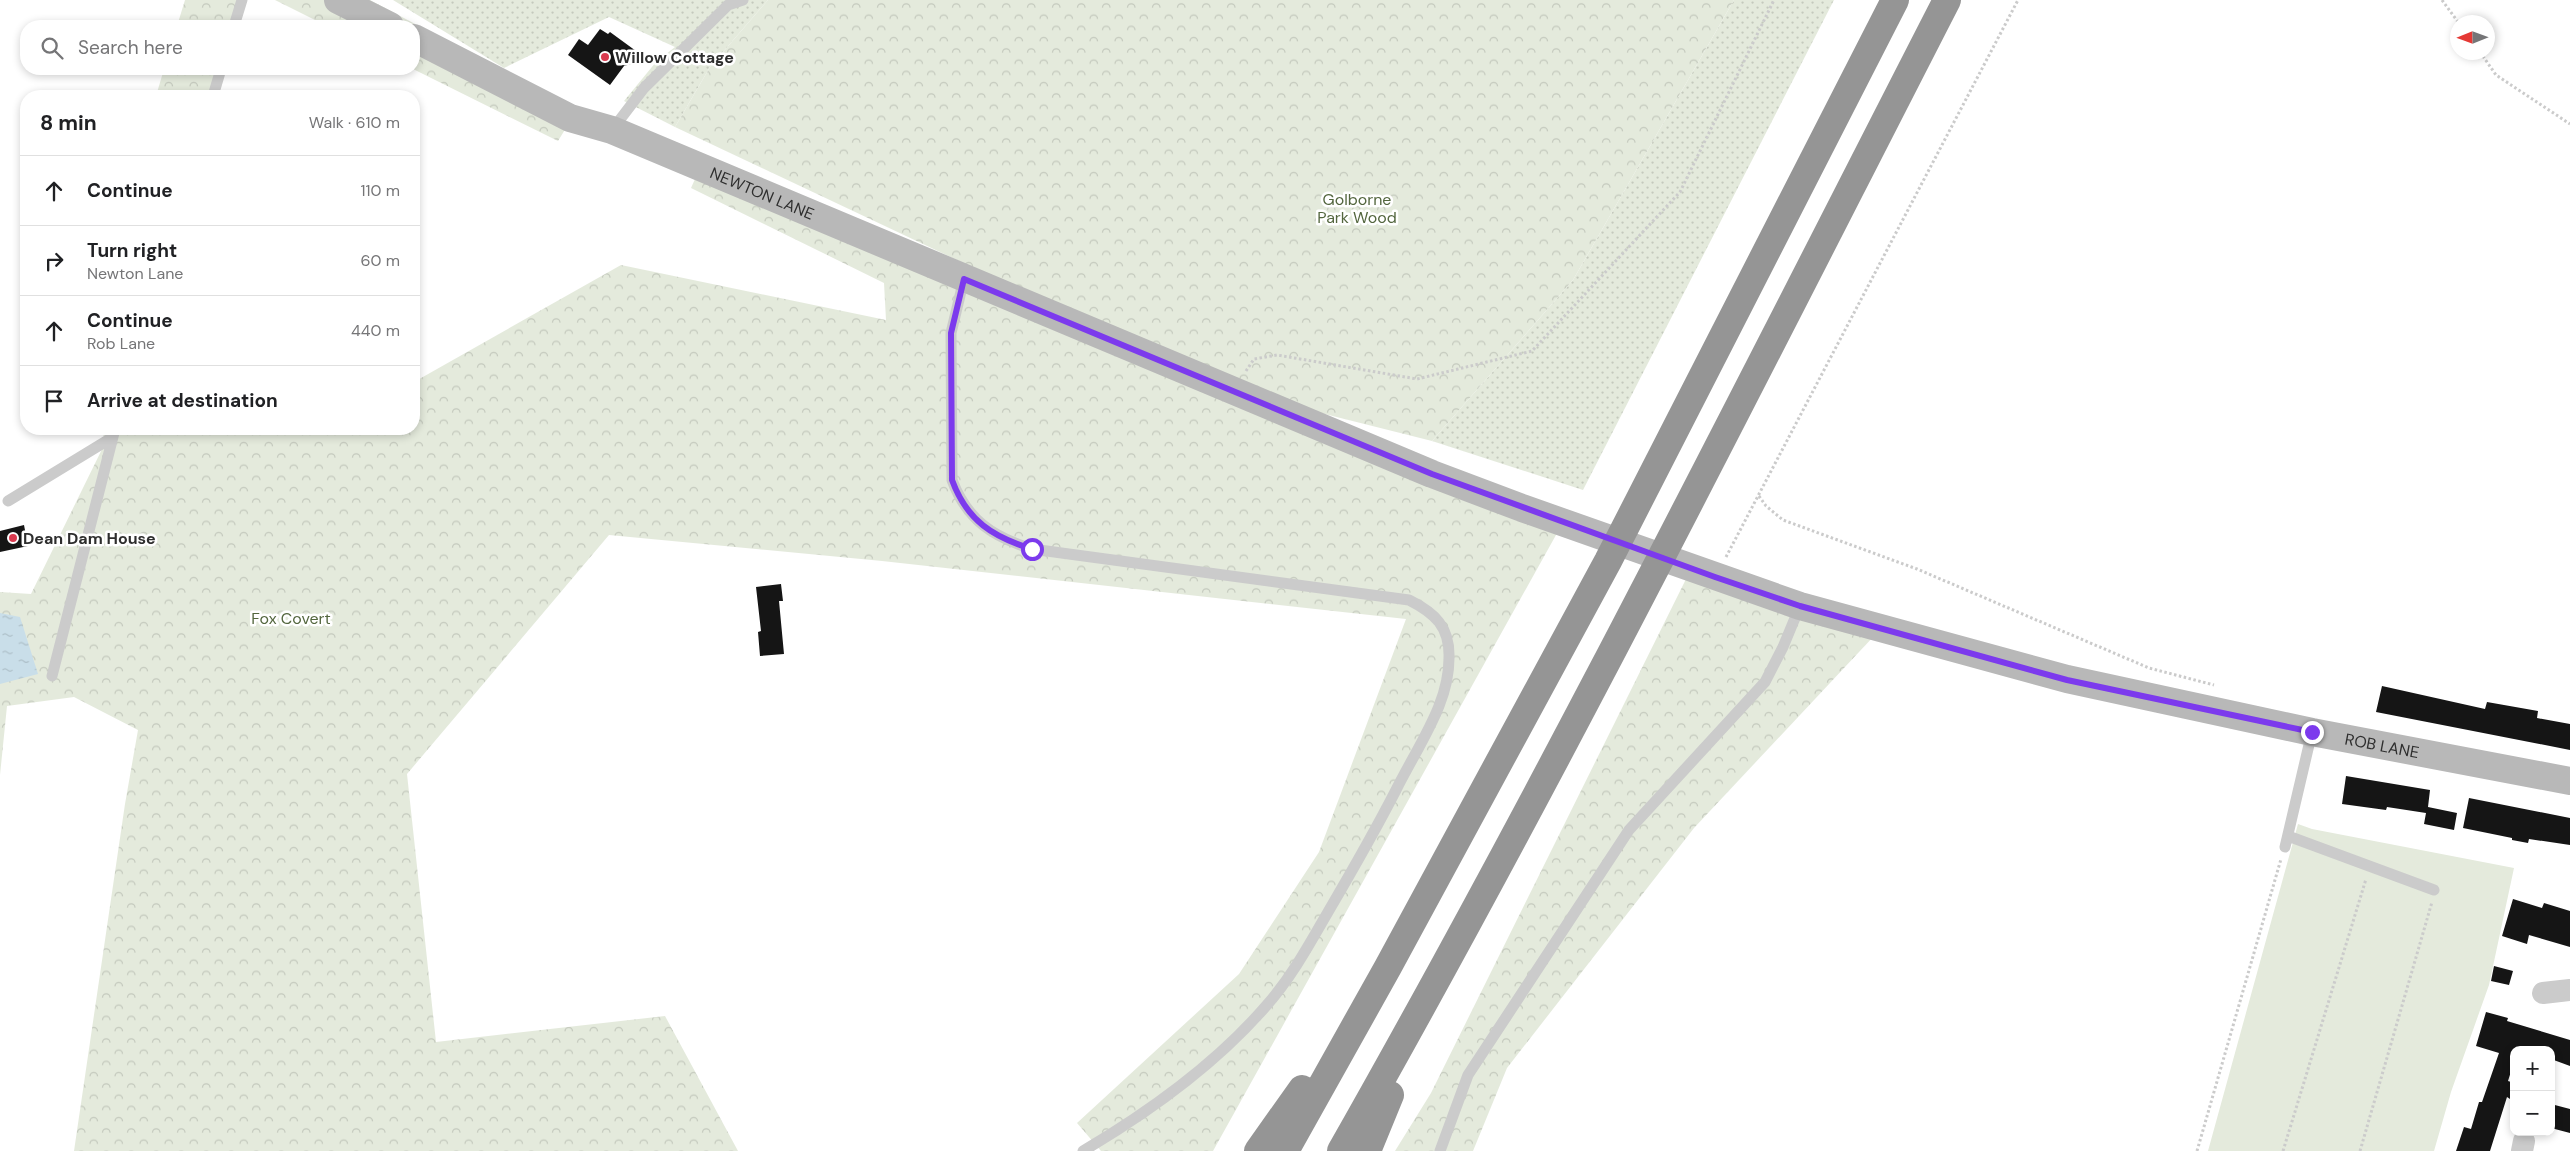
<!DOCTYPE html>
<html lang="en">
<head>
<meta charset="utf-8">
<style>
  :root { --surface:#fff; --page:#f2f2f2; --text:#202124; --muted:#757577; --line:#e0e0e0 }
  body { margin:0; font-family:"DM Sans",sans-serif; background:var(--page); color:var(--text) }
  .controls { position:absolute; right:15px; bottom:15px; display:grid; overflow:hidden; border-radius:10px; box-shadow:0 2px 8px #0003 }
  .controls button { width:45px; height:45px; display:grid; place-items:center; padding:0; border:0; border-bottom:1px solid var(--line); background:var(--surface); color:var(--text); font:25px sans-serif }
  .compass { position:absolute; left:2450px; top:15px; width:45px; height:45px; border-radius:50%; background:var(--surface); box-shadow:0 2px 8px #0003; rotate:269deg }
  .stop { position:absolute; width:15px; height:15px; margin:-11px; border:4px solid #7c3aed; border-radius:50%; background:#fff }
  .stop.end { background:#7c3aed; border-color:#fff; box-shadow:0 1px 5px #0008 }
  .list { margin:0; padding:0; list-style:none }
  h2 { display:flex; justify-content:space-between; align-items:center; height:65px; margin:0; padding:0 20px; font-size:21px }
  h2 small { font-size:16px; font-weight:400; color:var(--muted) }
  .list li { display:grid; grid-template-columns:32px 1fr auto; gap:15px; align-items:center; box-sizing:border-box; height:70px; padding:0 20px; border-top:1px solid var(--line) }
  .list b { display:block; font-size:19px; white-space:nowrap }
  .list p { margin:0; font-size:16px; white-space:nowrap; color:var(--muted) }
  .list em { font-size:16px; font-style:normal; color:var(--muted) }
  .icon { flex:none; width:28px; height:28px; fill:none; stroke:currentColor; stroke-width:2; stroke-linecap:round; stroke-linejoin:round }
  .map { position:relative; flex:none; width:2570px; height:1151px; overflow:hidden }
  .search { position:absolute; background:var(--surface); box-shadow:0 2px 8px #0003; left:20px; top:20px; width:400px; height:55px; display:flex; align-items:center; gap:12px; box-sizing:border-box; padding:0 18px; border-radius:20px; color:var(--muted); font-size:19px }
  .panel { position:absolute; background:var(--surface); box-shadow:0 2px 8px #0003; left:20px; top:90px; width:400px; height:345px; border-radius:20px }
  .map>svg:first-child { display:block }
  .grass { fill:url(#grass-dots) }
  .forest { fill:url(#forest-crowns) }
  .green { fill:#e4eadc }
  .water { fill:url(#water-ripples) }
  .building { fill:#151515 }
  .lines { fill:none; stroke-linecap:round; stroke-linejoin:round }
  .path { stroke:#cbcbcb; stroke-width:3; stroke-dasharray:2.5 2.5; stroke-linecap:butt }
  .lane { stroke:#cbcbcb; stroke-width:11 }
  .street { stroke:#cbcbcb; stroke-width:22 }
  .secondary { stroke:#b8b8b8; stroke-width:28 }
  .highway { stroke:#959595; stroke-width:28 }
  .route { stroke:#7c3aed; stroke-width:6 }
  .poi-dot { fill:#da3a4f; stroke:#fff; stroke-width:2 }
  .labels { text-anchor:middle; stroke-width:5; stroke-linejoin:round; paint-order:stroke }
  .poi-label { font-size:16px; font-weight:bold; fill:#2e2e2e; stroke:#fff; text-anchor:start }
  .street-label { font-size:16px; fill:#2e2e2e; stroke:#fff }
  .park-label { font-size:16px; fill:#53663e; stroke:#fff }
</style>
</head>
<body>
<div class="map">
<svg width="2570" height="1151" viewBox="0 0 2570 1151">
  <defs>
    <pattern id="grass-dots" width="8" height="8" patternUnits="userSpaceOnUse" patternTransform="scale(1.25)"><rect width="8" height="8" fill="#e4eadc"/><path d="M2 2h.1M6 6h.1" fill="none" stroke="#c4c9bd" stroke-width="1.8" stroke-linecap="round"/></pattern>
    <pattern id="forest-crowns" width="20" height="18" patternUnits="userSpaceOnUse" patternTransform="scale(1.25)"><rect width="20" height="18" fill="#e4eadc"/><path d="M2 6a3 3 0 1 1 6 0M12 15a3 3 0 1 1 6 0" fill="none" stroke="#c4c9bd"/></pattern>
    <pattern id="water-ripples" width="26" height="14" patternUnits="userSpaceOnUse" patternTransform="scale(1.25)"><rect width="26" height="14" fill="#c9dee9"/><path d="M2 4q2-2 4 0t4 0M15 11q2-2 4 0t4 0" fill="none" stroke="#adbfc8"/></pattern>
  </defs>
  <rect width="100%" height="100%" fill="#fff"/>
  <path class="grass" d="M393,0H768L710,67L675,127L624,101L656,62L675,47L609,17L504,68Z
    M1734,0H1834L1583,490L1432,441L1573,280Z"/>
  <path class="forest" d="M185,0H246L238,26H177Z
    M275,0H370L577,110L558,141L413,69L414,26H327Z
    M768,0H1734L1573,280L1432,441L1245,394L1566,517L1213,1151H1101L1077,1123L1239,974L1319,852L1406,619L882,561L609,535L407,774L436,1042L665,1016L738,1151H74L125,804L138,730L74,697L7,706L0,775V592L31,594L107,439L97,429H414V382L621,265L886,320L884,283L691,188L699,170L1207,378L675,127L710,67Z
    M164,69H224L216,96H156Z
    M1688,575L1874,636L1694,828L1507,1068L1473,1151H1395L1431,1093Z"/>
  <path class="green" d="M2298,824L2312,829L2514,868L2489,985L2451,1092L2434,1151H2208Z"/>
  <path class="water" d="M0,613L20,617L38,674L0,684Z"/>
  <path class="building" d="M600,29L608,34L610,32L636,51L642,61L624,66L610,85L568,55L579,39L588,45Z
    M24,525L28,546L0,552V531Z
    M781,584L783,601H779L784,654L760,656L758,632L761,631L756,587Z
    M2382,686L2485,709L2487,702L2538,711L2537,718L2570,724V750L2376,712Z
    M2346,776L2430,790L2428,807L2457,813L2454,830L2424,824L2426,813L2387,807L2386,810L2342,804Z
    M2469,798L2570,818V845L2529,839L2528,843L2512,840V838L2463,828Z
    M2513,899L2542,908L2544,903L2570,911V947L2529,935L2527,944L2502,936Z
    M2494,966L2513,971L2509,985L2491,981Z
    M2486,1012L2508,1018L2507,1021L2570,1040V1066L2551,1059V1050H2514V1062L2508,1081L2514,1083V1088L2510,1099L2507,1097L2490,1151H2456L2464,1127L2471,1129L2479,1102H2482L2499,1053L2476,1046Z
    M2551,1104L2570,1109V1133L2551,1128Z"/>
  <g class="lines">
    <path class="path" d="M2442,0L2458,22
      M2480,52L2496,75L2570,124
      M1246,371L1254,359L1277,355L1417,379L1532,351L1680,192L1774,0
      M1759,496L1766,506L1783,520L1917,569L2149,668L2214,685
      M1726,557L2018,0
      M2197,1151L2281,859
      M2283,1151L2366,879
      M2360,1151L2432,902"/>
    <path class="lane" d="M234,26L242,0
      M213,96L221,69
      M612,130L644,88L728,5L743,0
      M964,279L951,333L952,480C967,520 993,537 1032,549L1409,600C1435,613 1450,627 1449,658C1449,673 1445,691 1439,706C1428,734 1410,762 1396,790C1375,831 1352,871 1328,912C1309,945 1291,978 1266,1006C1215,1065 1149,1112 1083,1151
      M8,501L113,437
      M52,676L115,429
      M2288,836L2434,890
      M2285,847L2312,732
      M1440,1151L1468,1075L1629,830L1765,682L1783,647L1800,606"/>
    <path class="street" d="M2543,993L2570,990
      M2522,1151L2524,1141"/>
    <g class="secondary">
      <path d="M338,0L390,26"/>
      <path id="s1" d="M414,38L570,118L612,130L1432,474L1522,508L1800,606L2067,679L2312,732L2570,781"/>
    </g>
    <path class="highway" d="M1258,1151L1302,1089
      M1285,1151L1388,967L1608,561L1895,0
      M1341,1151C1555,774 1749,386 1947,0
      M1367,1151L1390,1095"/>
  </g>
  <g class="lines">
    <path class="route" d="M1032,549C993,537 967,521 952,480L951,333L964,279L1432,474L1715,577L1800,606L2067,680L2312,732"/>
  </g>
  <g class="poi-dot">
    <circle cx="605" cy="57" r="5"/>
    <circle cx="13" cy="538" r="5"/>
  </g>
  <g class="labels">
    <g class="poi-label">
      <text x="615" y="63">Willow Cottage</text>
      <text x="23" y="544">Dean Dam House</text>
    </g>
    <g class="street-label">
      <text dy="6" stroke="none"><textPath href="#s1" startOffset="382">NEWTON LANE</textPath></text>
      <text dy="6" stroke="none"><textPath href="#s1" startOffset="2098">ROB LANE</textPath></text>
    </g>
    <g class="park-label">
      <text x="1357" y="205">Golborne<tspan x="1357" dy="18">Park Wood</tspan></text>
      <text x="291" y="624">Fox Covert</text>
    </g>
  </g>
</svg>
<div class="controls">
<button>+</button>
<button>−</button>
</div>
<svg class="compass" viewBox="-18 -18 36 36"><path d="M0-13l5 13h-10z" fill="#e53935"/><path d="M0 13l5-13h-10z" fill="#757577"/></svg>
<div class="stop" style="left:1032px;top:549px"></div>
<div class="stop end" style="left:2312px;top:732px"></div>
<div class="search"><svg class="icon" aria-label="search" viewBox="0 0 24 24"><circle cx="10" cy="10" r="6"/><path d="M15 15l6 6"/></svg>Search here</div>
<section class="panel">
<h2>8 min<small>Walk · 610 m</small></h2>
<ul class="list">
<li><svg class="icon" aria-label="ahead" viewBox="0 0 24 24"><path d="M12 20V5M6 11l6-6 6 6"/></svg><div><b>Continue</b></div><em>110 m</em></li>
<li><svg class="icon" aria-label="right" viewBox="0 0 24 24"><path d="M7 20v-9h11M14 6l5 5-5 5"/></svg><div><b>Turn right</b><p>Newton Lane</p></div><em>60 m</em></li>
<li><svg class="icon" aria-label="ahead" viewBox="0 0 24 24"><path d="M12 20V5M6 11l6-6 6 6"/></svg><div><b>Continue</b><p>Rob Lane</p></div><em>440 m</em></li>
<li><svg class="icon" aria-label="arrive" viewBox="0 0 24 24"><path d="M6 21V4h12l-3 4 3 4H6"/></svg><div><b>Arrive at destination</b></div></li>
</ul>
</section>
</div>
</body>
</html>
